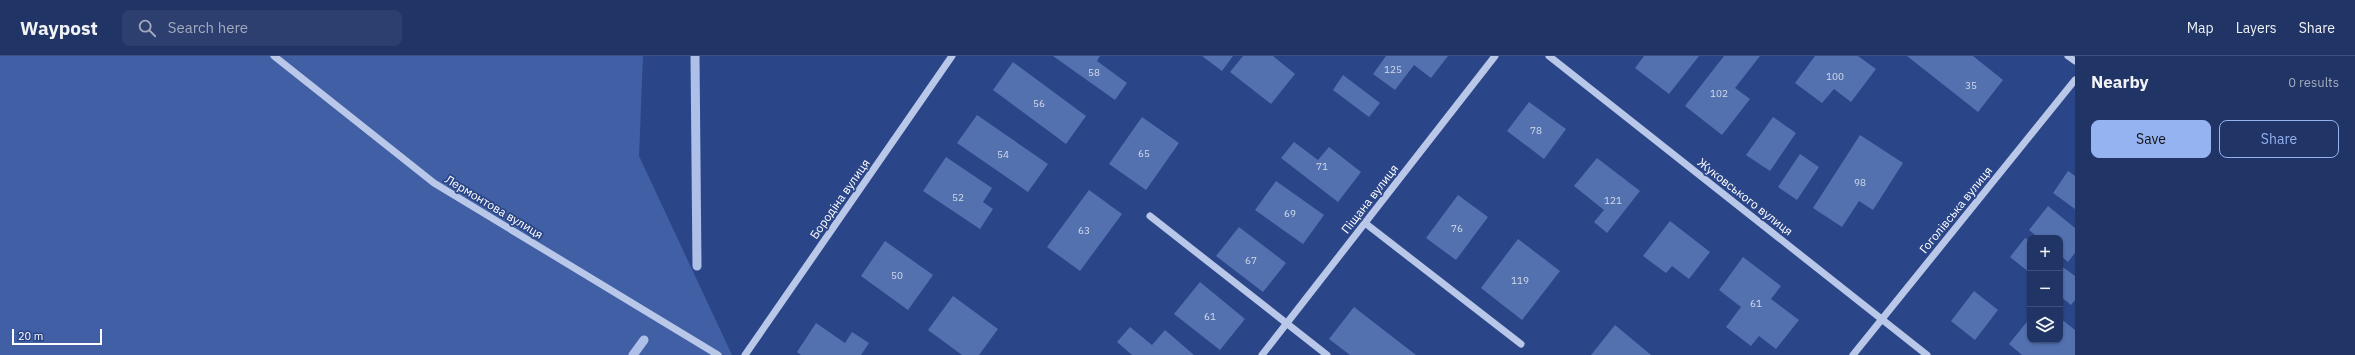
<!DOCTYPE html>
<html lang="en">
<head>
<meta charset="utf-8">
<style>
  :root { --surface:#203466; --page:#2d3f6f; --text:#f1f3f6; --muted:#a2aabf; --line:#3d4f7a; --accent:#95b2f1 }
  body { margin:0; font-family:"IBM Plex Sans",sans-serif; background:var(--page); color:var(--text) }
  .controls { position:absolute; right:12px; bottom:12px; display:grid; overflow:hidden; border-radius:8px; box-shadow:0 1px 3px #0004 }
  .controls button { width:36px; height:36px; display:grid; place-items:center; padding:0; border:0; border-bottom:1px solid var(--line); background:var(--surface); color:var(--text); font:20px sans-serif }
  .scale { position:absolute; left:12px; bottom:10px; width:90px; box-sizing:border-box; padding-left:4px; border:2px solid #fff; border-top:0; font-size:11px; line-height:14px; white-space:nowrap; color:#fff; -webkit-text-stroke:3px #2b4688; paint-order:stroke }
  .list { margin:0; padding:0; list-style:none }
  h2 { display:flex; justify-content:space-between; align-items:center; height:52px; margin:0; padding:0 16px; font-size:17px }
  h2 small { font-size:13px; font-weight:400; color:var(--muted) }
  .actions { display:flex; gap:8px; padding:12px 16px }
  .actions a { flex:1; padding:9px 0; border:1px solid var(--accent); border-radius:8px; text-align:center; font-size:14px; color:var(--accent) }
  .actions .main { background:var(--accent); color:#111 }
  .icon { flex:none; width:22px; height:22px; fill:none; stroke:currentColor; stroke-width:2; stroke-linecap:round; stroke-linejoin:round }
  .map { position:relative; flex:none; width:2075px; height:299px; overflow:hidden }
  header { display:flex; align-items:center; gap:24px; box-sizing:border-box; height:56px; padding:0 20px; background:var(--surface); border-bottom:1px solid var(--line) }
  header strong { font-size:19px }
  nav { display:flex; gap:22px; margin-inline-start:auto; font-size:14px }
  .search { width:280px; height:36px; background:var(--page); display:flex; align-items:center; gap:10px; box-sizing:border-box; padding:0 14px; border-radius:8px; color:var(--muted); font-size:15px }
  main { display:flex }
  aside { flex:1; background:var(--surface) }
  .map>svg:first-child { display:block }
  .green { fill:#405fa4 }
  .lines { fill:none; stroke-linecap:round; stroke-linejoin:round }
  .stream { stroke:#aec0e8; stroke-width:9 }
  .building { fill:#5370af }
  .minor { stroke:#b9c7e8; stroke-width:7 }
  .labels { text-anchor:middle; stroke-width:3.5; stroke-linejoin:round; paint-order:stroke }
  .number-label { font-size:10px; fill:#d4dbeb }
  .street-label { font-size:12px; fill:#fff; stroke:#2b4688 }
</style>
</head>
<body>
<header>
<strong>Waypost</strong>
<div class="search"><svg class="icon" aria-label="search" viewBox="0 0 24 24"><circle cx="10" cy="10" r="6"/><path d="M15 15l6 6"/></svg>Search here</div>
<nav><a>Map</a><a>Layers</a><a>Share</a></nav>
</header>
<main>
<div class="map">
<svg width="2075" height="299" viewBox="0 0 2075 299">
  <rect width="100%" height="100%" fill="#2b4688"/>
  <path class="green" d="M0,0H643L639,100L732,299H0Z"/>
  <g class="lines">
    <path class="stream" d="M695,0L697,210
      M633,299L644,284"/>
  </g>
  <path class="building" d="M1053,0H1100L1097,5L1127,27L1115,44Z
    M1202,0H1233L1222,15Z
    M1243,0H1273L1295,18L1271,48L1230,16Z
    M1386,0H1448L1431,22L1414,9L1395,34L1373,18Z
    M1644,0H1699L1669,38L1635,12Z
    M1724,0H1760L1735,32L1750,43L1722,79L1685,50Z
    M1815,0H1858L1876,13L1851,46L1834,33L1822,47L1795,27Z
    M1907,0H1973L2003,24L1978,56Z
    M1013,6L1086,60L1066,88L993,34Z
    M1343,19L1380,47L1369,61L1333,34Z
    M1529,46L1566,73L1544,103L1507,75Z
    M977,59L1048,108L1028,136L957,87Z
    M1142,61L1179,87L1146,134L1109,108Z
    M1773,61L1796,77L1770,115L1746,99Z
    M1860,79L1903,107L1873,154L1859,145L1842,171L1813,152Z
    M1294,86L1318,104L1329,91L1361,116L1338,146L1281,102Z
    M1800,98L1819,111L1797,144L1778,131Z
    M946,101L992,132L983,146L993,153L980,173L923,135Z
    M1597,102L1640,135L1607,177L1594,166L1604,154L1574,130Z
    M2068,115L2075,120V153L2053,137Z
    M1276,125L1324,159L1303,188L1255,154Z
    M1089,134L1122,158L1080,215L1047,191Z
    M1458,139L1488,161L1456,204L1426,182Z
    M2048,150L2075,172V197L2068,206L2060,199V182H2039L2029,174Z
    M1670,165L1710,196L1689,223L1672,210L1666,217L1643,200Z
    M1239,171L1286,207L1263,236L1216,200Z
    M2025,182L2030,185V217L2010,201Z
    M1518,183L1560,215L1522,264L1481,232Z
    M885,185L933,219L908,254L861,220Z
    M1743,201L1781,230L1771,243L1799,264L1776,293L1759,280L1751,290L1726,271L1741,251L1719,234Z
    M2060,209L2075,220V244L2071,249L2060,240Z
    M1200,226L1245,263L1220,294L1174,258Z
    M1974,235L1998,254L1975,284L1951,265Z
    M953,240L998,273L979,299H962L928,274Z
    M1354,251L1416,299H1350L1329,283Z
    M2030,262V284H2060V262L2075,274V299H2022L2009,288Z
    M816,267L845,287L852,276L869,287L861,299H801L797,296Z
    M1615,269L1651,299H1591Z
    M1130,271L1152,289L1165,274L1194,299H1132L1117,286Z"/>
  <g class="lines">
    <path class="minor" d="M274,0L434,127L718,299
      M1549,0L1927,299
      M2068,0L2075,5
      M1150,160L1327,299
      M1365,167L1521,288
      M745,299L952,0
      M1262,299L1495,0
      M1853,299L2075,24"/>
  </g>
  <g class="labels">
    <g class="number-label">
      <text x="1393" y="17">125</text>
      <text x="1094" y="20">58</text>
      <text x="1835" y="24">100</text>
      <text x="1971" y="33">35</text>
      <text x="1719" y="41">102</text>
      <text x="1039" y="51">56</text>
      <text x="1536" y="78">78</text>
      <text x="1144" y="101">65</text>
      <text x="1003" y="102">54</text>
      <text x="1322" y="114">71</text>
      <text x="1860" y="130">98</text>
      <text x="958" y="145">52</text>
      <text x="1613" y="148">121</text>
      <text x="1290" y="161">69</text>
      <text x="1457" y="176">76</text>
      <text x="1084" y="178">63</text>
      <text x="1251" y="208">67</text>
      <text x="897" y="223">50</text>
      <text x="1520" y="228">119</text>
      <text x="1756" y="251">61</text>
      <text x="1210" y="264">61</text>
    </g>
    <g class="street-label">
      <text transform="translate(1745 141) rotate(38)" y="4">Жуковського вулиця</text>
      <text transform="translate(840 143) rotate(-55)" y="4">Бородіна вулиця</text>
      <text transform="translate(1370 143) rotate(-52)" y="4">Піщана вулиця</text>
      <text transform="translate(494 151) rotate(31)" y="4">Лермонтова вулиця</text>
      <text transform="translate(1956 154) rotate(-51)" y="4">Гоголівська вулиця</text>
    </g>
  </g>
</svg>
<div class="controls">
<button>+</button>
<button>−</button>
<button><svg class="icon" aria-label="layers" viewBox="0 0 24 24"><path d="M12 4l9 5-9 5-9-5zM3 14l9 5 9-5"/></svg></button>
</div>
<div class="scale">20 m</div>
</div>
<aside>
<h2>Nearby<small>0 results</small></h2>
<ul class="list">
</ul>
<div class="actions"><a class="main">Save</a><a>Share</a></div>
</aside>
</main>
</body>
</html>
